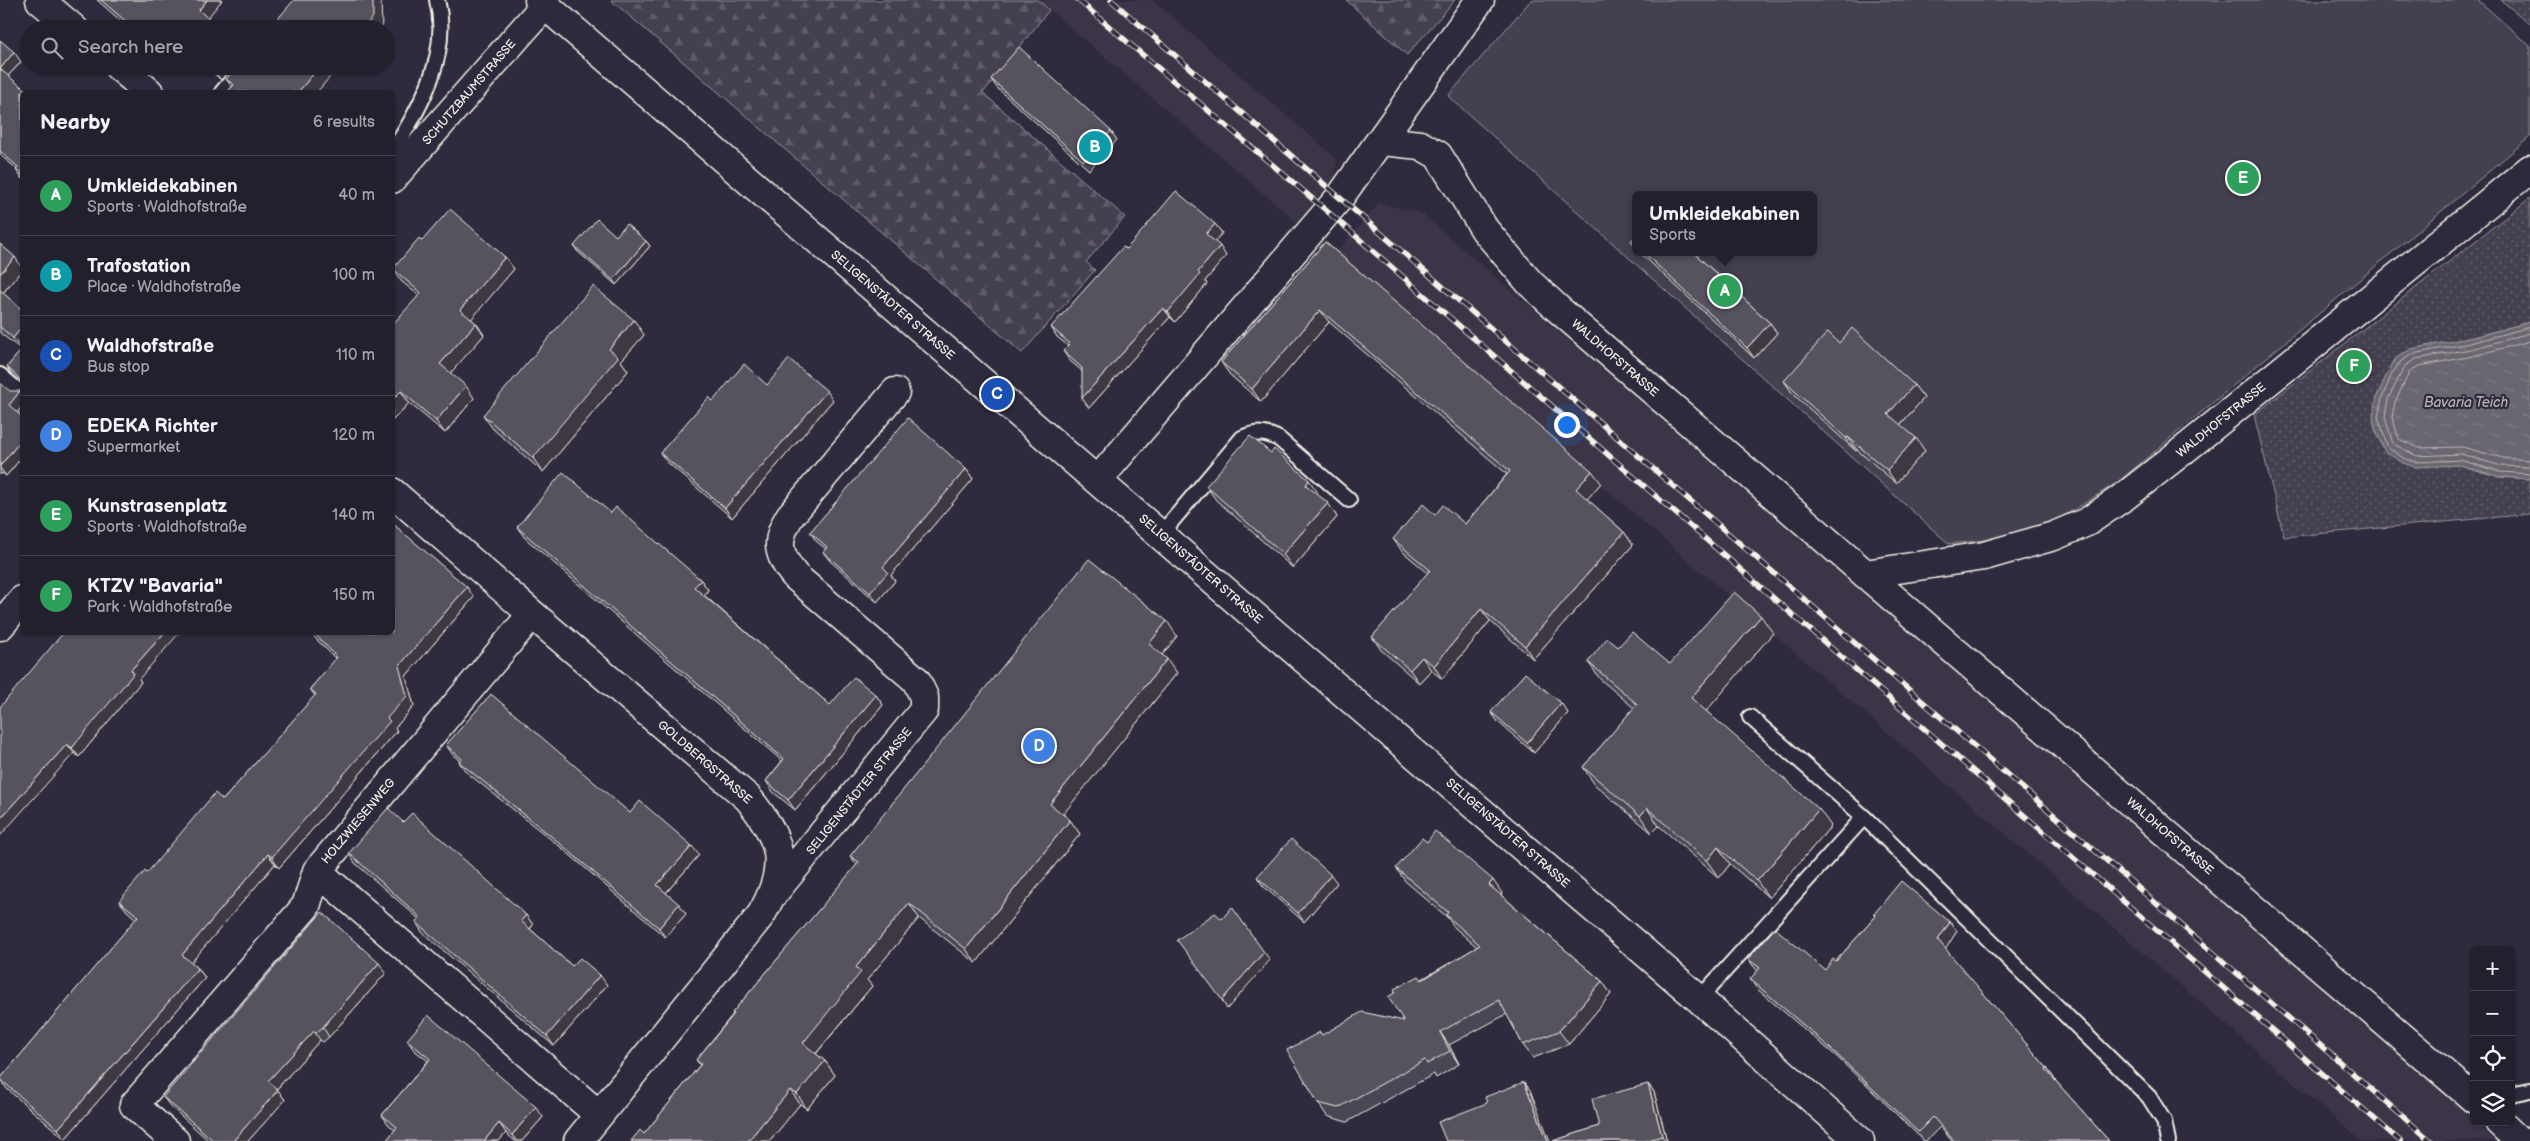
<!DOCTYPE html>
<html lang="en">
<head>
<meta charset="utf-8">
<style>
  :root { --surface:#23202e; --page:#2f2d3a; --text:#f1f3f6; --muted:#a3a3aa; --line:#403e4a; --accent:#ff9aa2 }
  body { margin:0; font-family:"Balsamiq Sans",sans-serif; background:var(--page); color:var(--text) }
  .controls { position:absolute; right:15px; bottom:15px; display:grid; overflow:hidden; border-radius:8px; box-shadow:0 1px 4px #0004 }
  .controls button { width:45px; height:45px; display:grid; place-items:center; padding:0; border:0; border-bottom:1px solid var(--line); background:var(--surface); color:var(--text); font:25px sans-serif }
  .you { position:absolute; left:1566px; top:424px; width:18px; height:18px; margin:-12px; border:4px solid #fff; border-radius:50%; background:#1a73e8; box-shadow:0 0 0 8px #1a73e833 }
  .badge { display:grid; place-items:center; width:32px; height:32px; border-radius:50%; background:var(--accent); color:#fff; font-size:16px; font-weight:700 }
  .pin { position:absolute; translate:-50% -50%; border:2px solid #fff; box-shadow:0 1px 5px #0006 }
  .popup { position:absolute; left:1632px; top:191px; width:185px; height:65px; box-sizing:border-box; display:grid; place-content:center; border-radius:8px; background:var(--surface); filter:drop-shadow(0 1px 4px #0005); font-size:16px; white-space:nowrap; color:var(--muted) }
  .popup b { font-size:19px; color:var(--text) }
  .popup::after { content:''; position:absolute; left:50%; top:100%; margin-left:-10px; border:10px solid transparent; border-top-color:var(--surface) }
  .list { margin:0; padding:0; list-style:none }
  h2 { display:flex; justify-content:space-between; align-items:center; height:65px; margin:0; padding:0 20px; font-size:21px }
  h2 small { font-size:16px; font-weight:400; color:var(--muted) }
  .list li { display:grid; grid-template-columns:32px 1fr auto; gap:15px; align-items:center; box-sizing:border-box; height:80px; padding:0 20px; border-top:1px solid var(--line) }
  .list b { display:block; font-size:19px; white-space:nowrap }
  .list p { margin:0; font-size:16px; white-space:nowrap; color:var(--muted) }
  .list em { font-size:16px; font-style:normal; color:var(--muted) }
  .icon { flex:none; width:28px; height:28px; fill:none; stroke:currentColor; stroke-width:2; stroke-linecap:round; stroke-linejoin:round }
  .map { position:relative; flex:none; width:2530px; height:1141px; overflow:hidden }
  .search { position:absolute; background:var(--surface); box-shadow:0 1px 4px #0004; left:20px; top:20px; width:375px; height:55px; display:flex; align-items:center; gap:12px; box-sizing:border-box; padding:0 18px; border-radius:28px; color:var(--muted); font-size:19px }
  .panel { position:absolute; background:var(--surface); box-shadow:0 1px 4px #0004; left:20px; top:90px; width:375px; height:545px; border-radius:8px }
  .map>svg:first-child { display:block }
  .built { fill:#3b3647 }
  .forest { fill:url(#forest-firs); stroke:#9c989c }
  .park { fill:url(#park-dots); stroke:#9c989c }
  .pitch { fill:#454050; stroke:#9c989c; fill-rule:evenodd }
  .water { fill:url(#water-ripples); stroke:#a19ea0 }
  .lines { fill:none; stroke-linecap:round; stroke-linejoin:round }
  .shore { stroke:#bdb9b8; stroke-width:1 }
  .lane-casing { stroke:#f4f1e8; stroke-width:18 }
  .street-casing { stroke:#f4f1e8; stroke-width:31 }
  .secondary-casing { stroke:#f4f1e8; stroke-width:31 }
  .lane { stroke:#2f2a3d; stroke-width:14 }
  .street { stroke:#2f2a3d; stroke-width:28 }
  .secondary { stroke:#2f2a3d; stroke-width:28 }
  .rail-casing { stroke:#f4f1e8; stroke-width:5.5 }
  .rail { stroke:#2f2a3d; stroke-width:4; stroke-dasharray:11; stroke-linecap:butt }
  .wall { fill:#4a4752; stroke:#f4f1e8 }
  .shaded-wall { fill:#3c3942; stroke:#f4f1e8 }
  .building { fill:#56525f; stroke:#f4f1e8 }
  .labels { text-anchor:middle; stroke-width:4.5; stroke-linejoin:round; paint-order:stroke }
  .street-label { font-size:12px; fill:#f4f1e8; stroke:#2f2a3d }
  .water-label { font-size:14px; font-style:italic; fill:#b6b2b2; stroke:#2f2a3d }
</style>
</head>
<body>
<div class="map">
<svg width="2530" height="1141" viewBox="0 0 2530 1141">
  <defs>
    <pattern id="forest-firs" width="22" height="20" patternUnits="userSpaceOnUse" patternTransform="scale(1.25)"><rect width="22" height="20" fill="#454050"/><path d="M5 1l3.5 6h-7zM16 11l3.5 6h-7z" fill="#605c69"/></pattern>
    <pattern id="park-dots" width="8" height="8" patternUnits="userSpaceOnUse" patternTransform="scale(1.25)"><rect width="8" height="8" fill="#454050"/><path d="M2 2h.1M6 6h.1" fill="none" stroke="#605c69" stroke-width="1.8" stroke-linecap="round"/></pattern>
    <pattern id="water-ripples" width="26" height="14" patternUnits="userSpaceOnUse" patternTransform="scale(1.25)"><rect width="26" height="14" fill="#6a6670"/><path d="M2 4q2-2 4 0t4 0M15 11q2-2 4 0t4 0" fill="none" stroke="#807c84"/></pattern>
  </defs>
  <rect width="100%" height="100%" fill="#2f2a3d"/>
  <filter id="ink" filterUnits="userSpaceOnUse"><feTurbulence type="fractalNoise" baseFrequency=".02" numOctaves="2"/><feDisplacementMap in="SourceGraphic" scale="10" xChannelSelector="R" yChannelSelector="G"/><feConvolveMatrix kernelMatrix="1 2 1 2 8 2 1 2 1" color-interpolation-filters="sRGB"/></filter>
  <g filter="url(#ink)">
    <path class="built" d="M1038,0H1152L1337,159L1335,176L1297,222Z
      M1379,203L1421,213L2123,815L2459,1106L2495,1141H2361L1334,255Z"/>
    <path class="forest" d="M611,0H1038L1049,10L983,93L1125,217L1086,262L1095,270L1022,353Z
      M1346,0H1455L1407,55Z"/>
    <path class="park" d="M2501,0H2530V24Z
      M2530,198V322L2469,338L2411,349L2396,358L2377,396L2375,429L2385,452L2460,465L2500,477L2530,479V514L2284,537L2254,415Z"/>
    <path class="pitch" d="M1531,0H2478L2530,46V137L2118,482L2059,519L2002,538L1949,544L1448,96ZM1636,195H1814V252H1636Z"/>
    <path class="water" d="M2530,322V479L2500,477L2460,465L2415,467L2403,463L2385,452L2375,429L2373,417L2377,396L2387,374L2396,358L2411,349L2469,338Z"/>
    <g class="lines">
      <path class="shore" d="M2530,327L2470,343L2412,354L2400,362L2391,376L2382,398L2378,417L2388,448L2405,459L2416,462L2460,460L2500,472L2530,474
        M2530,333L2471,349L2416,359L2405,366L2388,399L2385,417L2393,444L2417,456L2461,454L2501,466L2530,467
        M2530,341L2473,356L2419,366L2410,371L2395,402L2392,417L2399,439L2418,448L2462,447L2503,458L2530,460"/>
      <g class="lane-casing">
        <path id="lane" d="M222,92L244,66
          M392,153C420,107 451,56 437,0
          M0,375L22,394
          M1161,534L1242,438C1256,432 1265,432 1279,439L1349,500
          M1750,717L1864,817L2149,1097L2164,1121L2168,1141
          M1699,999L1864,817
          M2511,1094L2530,1090"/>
      </g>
      <g class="street-casing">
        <path id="street" d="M40,0L74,29
          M118,66L149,92
          M1382,141L1420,145L1438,155L1485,230L1530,283L1557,308L2474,1099
          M392,179L545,5
          M1098,480L1340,197L1480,0
          M392,492L532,614L748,798C782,840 790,865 761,915L578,1141
          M1865,574L1984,556L2054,536L2087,522L2125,496L2190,445L2530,169
          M0,626L22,600
          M317,871L599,1115
          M773,894L924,710V697L916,680L795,576C777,554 775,540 790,516L895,392
          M2499,1122L2519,1141
          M175,1141L134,1105L306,906L317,871L532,614"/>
      </g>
      <g class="secondary-casing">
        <path id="secondary" d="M539,0L1699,999L1860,1141"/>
      </g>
      <use href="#lane" class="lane"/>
      <use href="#street" class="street"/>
      <use href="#secondary" class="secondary"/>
      <g class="rail-casing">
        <path id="rail" d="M1078,0L1328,212L2400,1141
          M1111,0L2431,1141"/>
      </g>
      <use href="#rail" class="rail"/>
    </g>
    <path class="wall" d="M97,0H222L207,18L219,29H130Z
      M0,40L21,62L8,76L22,92V179L16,170L17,169L0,155Z
      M205,66H232L221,80Z
      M237,66H349L340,76L335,71L232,87L226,79Z
      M991,79L1111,131L1117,140L1089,170L997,88Z
      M1215,224L1222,233L1214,242L1226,256L1205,281L1207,284L1175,322L1170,317L1089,408L1082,371L1070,361L1063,351L1068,346L1057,337L1051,327Z
      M616,236L646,241L650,246L616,285L577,251L574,246Z
      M422,241L505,257L514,269L471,319L476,323L484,335L450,373L474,398L445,433L409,403L392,421L418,295L401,281L393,269Z
      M1325,242L1601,483L1587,499L1624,532L1633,545L1533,659L1490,621L1442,679L1431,670L1419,683L1381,650L1372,637L1428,573L1402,551L1393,539L1435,515L1465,524L1507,474L1329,322L1261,402L1230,375L1221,362Z
      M0,244L22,268V270L3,293L22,310V383L10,372L7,367L22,350L0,333Z
      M1639,252H1693L1770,323L1777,333L1754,358Z
      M644,335L621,361L628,371L543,472L493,429L483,415Z
      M1839,343L1914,385L1924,398L1900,425L1925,451L1896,483L1857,450L1856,451L1793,394L1784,381Z
      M0,383L22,406L18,412L22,417V457L6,476L2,473L0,475Z
      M767,385L833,400L732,518L667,462L660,453L713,401Z
      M966,469L973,479L891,575L895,581L877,602L830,561L823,552L826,549L817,542L810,532Z
      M1206,486L1319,494L1318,495L1328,503L1337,517L1293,568L1216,500Z
      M611,513L701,580L708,590L704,595L830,705L876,695L883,705L795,810L773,792L766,781L782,761L525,538L517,527Z
      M474,597L406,676L414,706L395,728L397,731L279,868L275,864L191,962L198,968L205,978L65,1139L7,1089L0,1079L136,919L127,911L119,901L147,873L223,800L315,696L310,689L336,659L309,632H392Z
      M1773,633L1706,711L1831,826L1769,898L1730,864L1719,878L1659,826L1652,833L1595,785L1583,767L1634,708L1600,679L1588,662L1618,647L1670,664Z
      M1177,636L1162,655L1177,673L1063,814L1070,820L1080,834L976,963L919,918L867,980L872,986L816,1054L825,1061L835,1075L807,1109L800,1104L770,1141H631L644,1134L700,1065L696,1060L733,1014L732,1013L857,865L850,856Z
      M139,679L141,682L79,757L74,753L0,707Z
      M1561,703L1568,713L1534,753L1498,722L1491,712Z
      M446,745L630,813L699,855L666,893L686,914L665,937L563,849L466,772L459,762L460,761L453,755Z
      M403,822L526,915L533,925L530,929L572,966L607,985L554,1046L422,932L416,922L419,919L355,863L349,853Z
      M1396,868L1502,893L1501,895L1602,981L1611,994L1569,1044L1533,1058L1523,1045L1507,1014L1449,1045L1459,1064L1436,1078L1434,1074L1347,1122L1327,1116L1318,1103L1322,1035L1404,1021L1422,979L1477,947L1455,928L1447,917L1405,881Z
      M1257,877L1337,883L1304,922L1263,886Z
      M1874,914L1950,922L1957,931L1945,949L2047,1068L2054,1078V1079L2109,1141H1952L1940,1127L1926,1141H1924L1837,1057L1757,989L1750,979L1758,971L1755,968L1748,959L1825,970L1836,961L1876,916Z
      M386,973L329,1037L323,1042L320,1040L277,1089L285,1100L248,1141H209L170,1106L163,1097Z
      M407,1040L543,1117L522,1141H515L506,1133L499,1141H386L395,1130L389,1125L382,1115L428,1061L414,1050Z
      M1648,1084L1654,1092L1667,1141H1553L1599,1126Z"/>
    <path class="shaded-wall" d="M207,0H222L206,20L199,10Z
      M373,0H380L381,2L382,29H363Z
      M14,52L21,62L6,78L0,69Z
      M217,66H232L221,80L214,70Z
      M320,66H331L335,71L317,92H298Z
      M333,66H349L340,76Z
      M1215,224L1222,233L1213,244L1206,234Z
      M646,241L650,246L616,285L613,280Z
      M1220,246L1226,256L1205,281L1207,284L1175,322L1168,312L1198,272Z
      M15,257L22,268V270L1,295L0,294V274Z
      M505,257L514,269L469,322L460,310Z
      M1163,308L1170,317L1089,408L1082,398Z
      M1320,310L1329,322L1261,402L1252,389Z
      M634,320L644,335L621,361L628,371L543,472L533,458L609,349Z
      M476,323L484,335L448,376L440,364Z
      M1770,323L1777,333L1754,358L1747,348Z
      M22,327V350L13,338Z
      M1914,385L1924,398L1897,428L1888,414Z
      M466,386L474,398L445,433L436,421Z
      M20,391L22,394V406L16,415L9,405Z
      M401,391L409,403L392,421V400Z
      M827,391L833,400L732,518L725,508Z
      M1848,437L1857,450L1856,451L1846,438Z
      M1916,438L1925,451L1896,483L1887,470Z
      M22,439V457L6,476L0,468V466Z
      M966,469L973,479L891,575L895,581L877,602L870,593L883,567Z
      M1592,471L1601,483L1585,502L1576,489Z
      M1309,480L1319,494L1316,499L1306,485Z
      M1328,503L1337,517L1293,568L1283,554Z
      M1624,532L1633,545L1533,659L1525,646Z
      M701,580L708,590L702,598L694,587Z
      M467,587L474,597L406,676L414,706L395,728L397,731L279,868L272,857L387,718L399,666Z
      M1481,609L1490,621L1442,679L1434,666Z
      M1761,616L1773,633L1703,715L1691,698Z
      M1167,621L1177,636L1159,659L1149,644Z
      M165,632H180L139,679L141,682L79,757L72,748L131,670Z
      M1422,657L1431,670L1419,683L1410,670Z
      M1167,659L1177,673L1060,818L1050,804Z
      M876,695L883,705L795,810L788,800Z
      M1561,703L1568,713L1534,753L1527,743Z
      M67,744L74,753L0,836V819Z
      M1647,808L1659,826L1652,833L1640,816Z
      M1819,809L1831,826L1769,898L1757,881Z
      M1070,820L1080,834L976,963L966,949Z
      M692,846L699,855L664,895L657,885Z
      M1718,847L1730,864L1719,878L1707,861Z
      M268,854L275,864L189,965L182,955Z
      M1331,875L1337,883L1304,922L1298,913Z
      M1493,880L1502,893L1498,898L1489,885Z
      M909,903L919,918L867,980L872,986L813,1057L803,1043L856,967Z
      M679,904L686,914L665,937L659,928Z
      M526,915L533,925L528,931L521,921Z
      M1950,922L1957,931L1945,950L1938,940Z
      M1264,952L1270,960L1227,1009L1222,1000Z
      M379,963L386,973L329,1037L323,1027Z
      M198,968L205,978L65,1139L58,1129Z
      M600,975L607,985L554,1046L547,1036Z
      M1602,981L1611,994L1569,1044L1559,1031Z
      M314,1031L320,1040L275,1091L268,1081Z
      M1440,1032L1449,1045L1459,1064L1450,1051Z
      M825,1061L835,1075L807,1109L797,1094Z
      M1524,1082L1530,1090L1550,1141H1548Z
      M1648,1084L1654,1092L1667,1141H1666L1662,1136Z
      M278,1090L285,1100L248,1141H233Z
      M790,1090L800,1104L770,1141H748Z
      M536,1107L543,1117L522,1141H517L512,1135Z
      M499,1123L506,1133L499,1141H484Z"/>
    <path class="building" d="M101,0H207L199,10L219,29H135Z
      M294,0H373V17L363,29H269Z
      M0,40L14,52L0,69L28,92H22V175L16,170L18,167L0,151Z
      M1019,47L1111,131L1083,161L991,79Z
      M210,66H217L214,70Z
      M237,66H320L298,92H227L234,85L226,79Z
      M1176,191L1215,224L1206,234L1220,246L1198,272L1200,274L1168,312L1163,308L1082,398V368L1063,351L1070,344L1051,327L1123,247L1126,249L1129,246Z
      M450,209L505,257L460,310L476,323L440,364L466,386L436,421L401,391L392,400V325L421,293L393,269L419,238L422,241Z
      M597,219L616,236L626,224L646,241L613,280L574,246Z
      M1636,235V247L1631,241Z
      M1325,242L1592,471L1576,489L1624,532L1525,646L1481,609L1434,666L1422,657L1410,670L1372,637L1430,570L1393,539L1423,504L1435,515L1443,505L1465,524L1510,471L1320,310L1252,389L1221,362Z
      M0,244L15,257L0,274Z
      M1643,252H1693L1770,323L1747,348Z
      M593,286L634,320L609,349L618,357L533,458L483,415Z
      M0,290L22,310V327L13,338L0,327Z
      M1852,328L1914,385L1888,414L1916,438L1887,470L1848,437L1846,438L1784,381L1828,332L1839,343Z
      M22,349V381L7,367Z
      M789,359L827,391L725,508L660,453L709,397L713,401L744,364L767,385Z
      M0,383L10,391H20L9,405L22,417V439L0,466Z
      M908,418L966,469L883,567L888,572L870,593L823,552L827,547L810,532Z
      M1250,436L1271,453L1274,449L1309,480L1306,485L1328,503L1283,554L1206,486Z
      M563,472L611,513L616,507L701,580L694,587L830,705L854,677L876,695L788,800L766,781L784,759L517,527Z
      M392,523L467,587L399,666L407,696L387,718L390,721L272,857L268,854L182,955L198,968L58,1129L0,1079L138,916L119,901L145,871L147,873L215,793L223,800L316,694L310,689L337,657L313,632H392Z
      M1089,559L1167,621L1149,644L1167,659L1050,804L1070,820L966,949L909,903L856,967L861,972L803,1043L825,1061L797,1094L790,1090L748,1141H631L640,1130L644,1134L701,1064L696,1060L734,1014L732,1013L859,862L850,856Z
      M1734,592L1761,616L1691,698L1819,809L1757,881L1718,847L1707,861L1647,808L1640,816L1583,767L1637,704L1588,662L1607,638L1618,647L1632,632L1670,664Z
      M64,632H165L131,670L134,673L72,748L67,744L0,819V707Z
      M1525,673L1561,703L1527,743L1491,712Z
      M491,694L630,813L640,801L692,846L657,885L679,904L659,928L556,840L459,762L462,759L446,745Z
      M388,808L403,822L412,813L526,915L521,921L572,966L580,958L600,975L547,1036L416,922L420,917L349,853Z
      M1435,831L1493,880L1489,885L1602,981L1559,1031L1523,1045L1499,1000L1440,1032L1450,1051L1427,1064L1425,1060L1338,1108L1318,1103L1287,1050L1320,1032L1322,1035L1362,1012L1404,1021L1388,997L1396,992L1394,989L1419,976L1422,980L1480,945L1446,915L1448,912L1396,868L1422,838L1427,842Z
      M1291,839L1331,875L1298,913L1257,877Z
      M1901,881L1950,922L1938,940L2047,1068L2046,1070L2109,1141H1954L1933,1117L1918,1132L1830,1048L1750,979L1760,968L1748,959L1775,928L1825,970L1833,959L1836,961L1876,916L1874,914Z
      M1232,907L1264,952L1222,1000L1177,940L1215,913L1222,919Z
      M322,912L379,963L323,1027L316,1033L314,1031L268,1081L278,1090L233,1141H214L163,1097Z
      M428,1015L536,1107L512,1135L499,1123L484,1141H386L397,1127L382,1115L430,1059L407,1040Z
      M1524,1082L1548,1141H1446L1438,1122L1487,1103L1485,1097Z
      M1648,1084L1662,1136L1644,1141H1553L1599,1126L1592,1099Z"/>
  </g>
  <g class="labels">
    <g class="street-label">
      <text transform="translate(469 92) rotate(-49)" y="4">SCHUTZBAUMSTRASSE</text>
      <text transform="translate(893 305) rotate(41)" y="4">SELIGENSTÄDTER STRASSE</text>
      <text transform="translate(1615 358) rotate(41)" y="4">WALDHOFSTRASSE</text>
      <text transform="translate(2221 420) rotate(-39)" y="4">WALDHOFSTRASSE</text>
      <text transform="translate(1201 569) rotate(41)" y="4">SELIGENSTÄDTER STRASSE</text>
      <text transform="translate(705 762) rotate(41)" y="4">GOLDBERGSTRASSE</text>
      <text transform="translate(859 791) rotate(-51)" y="4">SELIGENSTÄDTER STRASSE</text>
      <text transform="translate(358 821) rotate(-50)" y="4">HOLZWIESENWEG</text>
      <text transform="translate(1508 833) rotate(41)" y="4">SELIGENSTÄDTER STRASSE</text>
      <text transform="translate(2170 836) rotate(41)" y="4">WALDHOFSTRASSE</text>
    </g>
    <g class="water-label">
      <text x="2466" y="407">Bavaria Teich</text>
    </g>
  </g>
</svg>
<div class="controls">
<button>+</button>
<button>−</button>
<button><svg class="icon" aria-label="locate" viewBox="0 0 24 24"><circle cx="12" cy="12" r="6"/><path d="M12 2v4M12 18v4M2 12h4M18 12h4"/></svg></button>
<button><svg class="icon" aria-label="layers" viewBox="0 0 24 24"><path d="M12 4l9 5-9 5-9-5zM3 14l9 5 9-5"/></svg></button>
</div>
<div class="you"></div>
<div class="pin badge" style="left:1725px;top:291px;background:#2e9e5b">A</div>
<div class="popup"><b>Umkleidekabinen</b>Sports</div>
<div class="pin badge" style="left:1095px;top:147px;background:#0f9aa8">B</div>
<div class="pin badge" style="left:997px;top:394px;background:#1a4fb4">C</div>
<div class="pin badge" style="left:1039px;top:746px;background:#3f7fe0">D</div>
<div class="pin badge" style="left:2243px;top:178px;background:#2e9e5b">E</div>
<div class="pin badge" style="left:2354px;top:366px;background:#2e9e5b">F</div>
<div class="search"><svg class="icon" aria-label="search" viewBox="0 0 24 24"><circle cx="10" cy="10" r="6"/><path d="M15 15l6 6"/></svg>Search here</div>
<section class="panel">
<h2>Nearby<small>6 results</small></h2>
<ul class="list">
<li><span class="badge" style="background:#2e9e5b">A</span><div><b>Umkleidekabinen</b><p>Sports · Waldhofstraße</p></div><em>40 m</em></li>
<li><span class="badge" style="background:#0f9aa8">B</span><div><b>Trafostation</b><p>Place · Waldhofstraße</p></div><em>100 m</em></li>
<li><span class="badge" style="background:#1a4fb4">C</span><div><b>Waldhofstraße</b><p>Bus stop</p></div><em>110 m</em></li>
<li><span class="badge" style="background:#3f7fe0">D</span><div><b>EDEKA Richter</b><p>Supermarket</p></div><em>120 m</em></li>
<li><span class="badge" style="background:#2e9e5b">E</span><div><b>Kunstrasenplatz</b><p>Sports · Waldhofstraße</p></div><em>140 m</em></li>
<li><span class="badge" style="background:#2e9e5b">F</span><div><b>KTZV &quot;Bavaria&quot;</b><p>Park · Waldhofstraße</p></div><em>150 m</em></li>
</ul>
</section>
</div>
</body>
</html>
